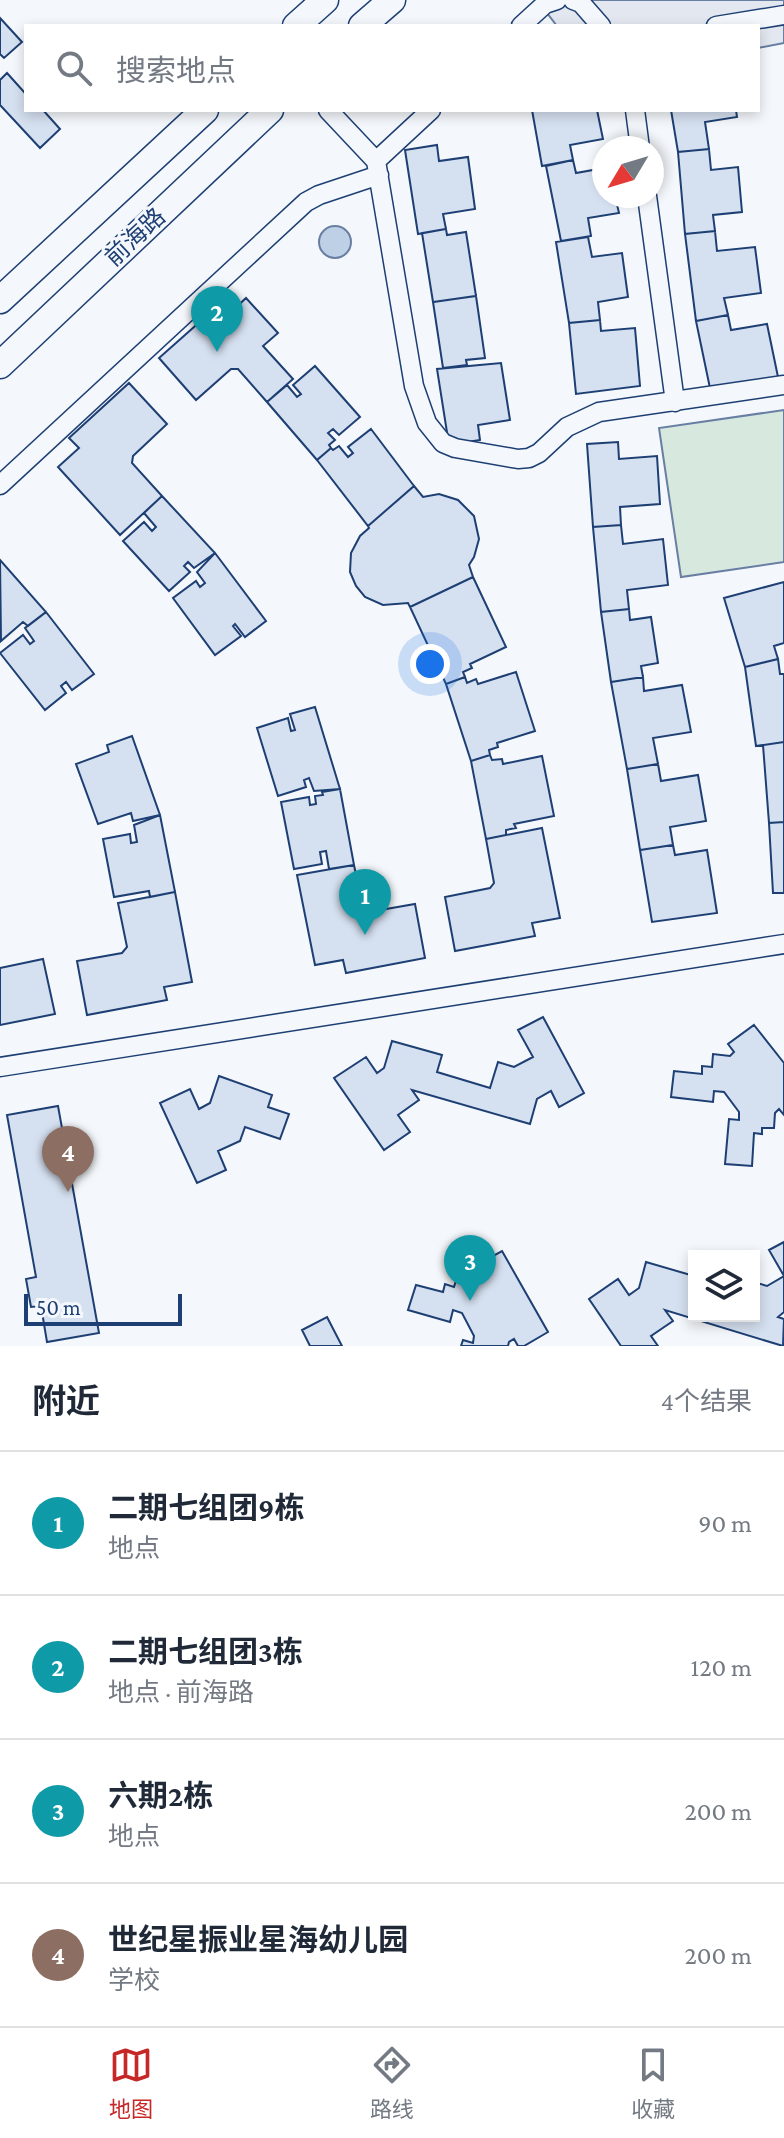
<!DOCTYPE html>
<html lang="zh">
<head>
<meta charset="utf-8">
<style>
  :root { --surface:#fff; --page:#f6f6f7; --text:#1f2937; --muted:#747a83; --line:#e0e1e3; --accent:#c62828 }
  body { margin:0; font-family:"Crimson Pro","Noto Sans SC",serif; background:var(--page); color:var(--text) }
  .controls { position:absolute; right:24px; bottom:24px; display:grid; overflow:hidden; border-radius:0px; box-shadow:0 4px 12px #0003 }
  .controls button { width:72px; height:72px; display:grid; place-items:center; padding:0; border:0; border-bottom:2px solid var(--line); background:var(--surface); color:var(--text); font:40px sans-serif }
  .compass { position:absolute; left:592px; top:136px; width:72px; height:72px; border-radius:50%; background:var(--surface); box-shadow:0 4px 12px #0003; rotate:232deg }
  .scale { position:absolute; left:24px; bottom:20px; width:158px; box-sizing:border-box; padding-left:8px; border:4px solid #1d3f73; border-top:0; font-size:22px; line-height:28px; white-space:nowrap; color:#1d3f73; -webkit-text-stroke:6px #f4f7fb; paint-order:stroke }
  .you { position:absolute; left:430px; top:664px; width:28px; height:28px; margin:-20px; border:6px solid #fff; border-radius:50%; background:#1a73e8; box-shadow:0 0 0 12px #1a73e833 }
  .badge { display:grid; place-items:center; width:52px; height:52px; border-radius:50%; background:var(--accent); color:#fff; font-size:26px; font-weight:700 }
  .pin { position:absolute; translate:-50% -66px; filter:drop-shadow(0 2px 4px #0008) }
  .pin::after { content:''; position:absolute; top:42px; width:28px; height:24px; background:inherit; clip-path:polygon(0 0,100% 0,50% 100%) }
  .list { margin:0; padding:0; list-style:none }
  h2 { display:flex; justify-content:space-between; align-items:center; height:104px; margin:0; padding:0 32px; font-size:34px }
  h2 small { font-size:26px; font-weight:400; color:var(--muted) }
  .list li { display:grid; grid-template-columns:52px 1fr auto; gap:24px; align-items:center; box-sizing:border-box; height:144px; padding:0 32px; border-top:2px solid var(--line) }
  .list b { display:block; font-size:30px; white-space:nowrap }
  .list p { margin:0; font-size:26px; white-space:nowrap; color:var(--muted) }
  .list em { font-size:26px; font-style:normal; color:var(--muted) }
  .icon { flex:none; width:44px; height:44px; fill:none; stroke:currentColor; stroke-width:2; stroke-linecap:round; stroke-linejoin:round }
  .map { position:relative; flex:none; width:784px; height:1346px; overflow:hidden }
  .search { position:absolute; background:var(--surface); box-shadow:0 4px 12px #0003; left:24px; right:24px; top:24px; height:88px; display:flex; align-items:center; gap:20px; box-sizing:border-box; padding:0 28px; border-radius:0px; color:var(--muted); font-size:30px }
  .sheet { height:680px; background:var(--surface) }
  nav { display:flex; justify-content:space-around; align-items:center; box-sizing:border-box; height:112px; border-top:2px solid var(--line); background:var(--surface); font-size:22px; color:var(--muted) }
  nav a { display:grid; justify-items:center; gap:4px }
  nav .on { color:var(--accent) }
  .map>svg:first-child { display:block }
  .green { fill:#d7e8df; stroke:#687fa3; stroke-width:2 }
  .parking { fill:#e3e8f0; stroke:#687fa3; stroke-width:2 }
  .water { fill:#bed0e5; stroke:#687fa3; stroke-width:2 }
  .building { fill:#d5e0f0; stroke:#1d3f73; stroke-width:2 }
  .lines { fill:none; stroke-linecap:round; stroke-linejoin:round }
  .street-casing { stroke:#1d3f73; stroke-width:21 }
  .secondary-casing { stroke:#1d3f73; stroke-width:29 }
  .street { stroke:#f4f7fb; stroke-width:18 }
  .secondary { stroke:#f4f7fb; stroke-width:26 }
  .labels { text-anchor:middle; stroke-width:6; stroke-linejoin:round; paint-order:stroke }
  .street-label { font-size:24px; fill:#1d3f73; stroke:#f4f7fb }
</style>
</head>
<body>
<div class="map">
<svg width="784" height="1346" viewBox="0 0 784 1346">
  <rect width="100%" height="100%" fill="#f4f7fb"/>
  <path class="green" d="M784,410V562L681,577L659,428Z"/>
  <path class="parking" d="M537,0H784V43L758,48V26H557Z"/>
  <path class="water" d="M319 242a16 16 0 1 1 32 0a16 16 0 1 1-32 0Z"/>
  <path class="building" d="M0,18L22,42L4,58L0,54Z
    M7,73L24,92L26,90V110H43L60,129L40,148L0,105V80Z
    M532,110H597L603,139L570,145L573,160L542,166Z
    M671,110H736L737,117L705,122L709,149L678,152Z
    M437,145L439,161L468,157L475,209L443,214L446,229L418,234L405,150Z
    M709,149L711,170L738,167L742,212L713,215L715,231L685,234L678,152Z
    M573,160L576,173L604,168V196H615L619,213L588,218L591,236L561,241L546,166Z
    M446,229L447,235L466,232L476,296L433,302L422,233Z
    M715,231L717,251L755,247L761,293L724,298L728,315L696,321L685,234Z
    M588,237L592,257L622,253L628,297L598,302L600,320L569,323L556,242Z
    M476,296L485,358L466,360L467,365L443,368L433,302Z
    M246,298L278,333L263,346L293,379L267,402L238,369H231L196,400L159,358L220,304L229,314Z
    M728,315L731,330L767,324L778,377L743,383L711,393L696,321Z
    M600,320L601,331L635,328L640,386L576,394L569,323Z
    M501,363L510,420L478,425L480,440L449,445L437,369Z
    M315,366L360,417L339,435L333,429L328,433L335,440L329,445L331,448L317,460L267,402L287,385L297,397L301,394L293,385Z
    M129,383L167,424L133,456L132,463L162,496L120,535L58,467L79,448L69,438Z
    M371,429L414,486L368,526L317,460L331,448L333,450L339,446L348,457L353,453L348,447Z
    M618,442L619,459L657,456L660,504L620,507L621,525L593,527L587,444Z
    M414,486L423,497L439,494L458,500L474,516L479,539L474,557L469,565L473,577L410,607L408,603L383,605L365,597L356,586L350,572L351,553L360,536L369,528L368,526Z
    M162,496L215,553L194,568L188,562L184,566L190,572L169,591L123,541L144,522L152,531L156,527L144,513Z
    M621,525L623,544L663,539L668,585L627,590L629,609L601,612L593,527Z
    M215,553L266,621L245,637L235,624L233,626L241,636L215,655L173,598L196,581L200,587L205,583L197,572Z
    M0,560L46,612L28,626L23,622L1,641Z
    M473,577L506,647L470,664L472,668L463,672L465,677L446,684L410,607Z
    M784,582V643L774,646L778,659L745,667L724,598Z
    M629,609L630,620L651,617L658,663L641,666L643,677L611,682L601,612Z
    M46,612L94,674L72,690L66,682L61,686L66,693L45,710L0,653L23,635L30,644L34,641L25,628Z
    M778,659L780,674H784V742L756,746L745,667Z
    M516,672L535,731L497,743L498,747L489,750L490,755L471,761L446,684L465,677L467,683L476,679L478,684Z
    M643,677L644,691L682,685L691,732L653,738L658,764L627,769L611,682Z
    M315,707L340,789L314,791L309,778L304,780L306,787L278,796L257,728L288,718L291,731L295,730L290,714Z
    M132,736L160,815L133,821L131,813L98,824L76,764L109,752L107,745Z
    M784,742V822L769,823L763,745Z
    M490,755L492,760L502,759L503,764L542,756L554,816L514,824L516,828L506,830V835L486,839L471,761Z
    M658,764L661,781L698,775L706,821L670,827L673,845L640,850L627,769Z
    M340,789L354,865L329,869L326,851L320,852L322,864L294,869L281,802L309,797L310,805L316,804L315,796L323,795L322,792Z
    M160,815L175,892L150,897L149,891L114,897L103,839L130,834L131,843L137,842L134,825Z
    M784,822V893H773L769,823Z
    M542,828L560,918L532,923L535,936L455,951L445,897L490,888L494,883L486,839Z
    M673,845L675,855L707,850L717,913L652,922L640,850Z
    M354,865L363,909L369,912L415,904L425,958L346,973L343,960L315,965L297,875Z
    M175,892L192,982L164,987L167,1000L87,1015L77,961L122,953L127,947L118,903Z
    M43,959L55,1014L0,1025V968Z
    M543,1017L584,1093L559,1107L551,1091L537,1099L530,1124L412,1090L419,1100L398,1115L410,1132L384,1150L334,1078L366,1057L377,1073L384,1068L392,1041L442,1055L437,1072L490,1088L498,1062L514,1067L533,1057L518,1030Z
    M754,1025L784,1063V1115L779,1109L775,1113L774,1128H762V1134L754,1133L752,1166L725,1164L729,1119L739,1120V1112L724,1092L714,1091L713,1102L671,1097L674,1071L702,1074V1066L712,1067L713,1054L730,1056L734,1052L728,1044Z
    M219,1076L272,1095L268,1107L289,1114L280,1139L245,1127L240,1141L218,1151L226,1170L197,1183L160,1103L190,1089L199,1109L210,1103Z
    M58,1106L99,1333L47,1342L41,1306L31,1307L26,1279L36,1277L7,1115Z
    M784,1242V1312L778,1317L784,1319L783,1346L665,1310L673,1321L651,1336L658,1346H621L589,1299L618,1279L629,1295L639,1288L646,1262L694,1276L690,1291L694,1292V1316H754V1282L767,1286L784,1276L769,1250Z
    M502,1251L548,1332L524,1346H518L514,1339L509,1342L508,1346H461L463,1340L473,1343L474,1336L462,1313L453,1310L450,1322L408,1310L416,1285L443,1292L445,1284L454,1287L458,1274L474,1279L478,1276L473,1267Z
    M327,1317L342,1346H310L302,1330Z"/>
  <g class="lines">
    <g class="street-casing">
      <path id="street" d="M573,0L581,3L601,26
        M521,26L545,4L557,0
        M716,26L784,15
        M328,110L376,161L414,386L427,423L443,443L455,448L518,459L529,458L539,453L567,427L599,412L784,385
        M635,110L640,148
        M376,161L431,110
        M647,196L675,402
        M0,485L306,202L319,195L379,175
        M0,1067L784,944"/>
    </g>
    <g class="secondary-casing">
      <path id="secondary" d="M296,26L325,0
        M362,26L392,0
        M0,300L205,110
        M0,365L270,110"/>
    </g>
    <use href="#street" class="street"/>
    <use href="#secondary" class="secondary"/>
  </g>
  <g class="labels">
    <g class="street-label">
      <text transform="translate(135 237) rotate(-43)" y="8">前海路</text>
    </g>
  </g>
</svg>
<div class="controls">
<button><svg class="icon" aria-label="layers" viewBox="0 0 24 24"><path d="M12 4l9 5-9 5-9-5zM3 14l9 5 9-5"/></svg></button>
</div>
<svg class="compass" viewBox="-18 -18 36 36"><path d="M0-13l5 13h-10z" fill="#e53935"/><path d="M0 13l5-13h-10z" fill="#747a83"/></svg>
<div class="scale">50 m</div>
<div class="you"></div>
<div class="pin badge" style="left:365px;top:935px;background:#0f9aa8">1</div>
<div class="pin badge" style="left:217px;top:352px;background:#0f9aa8">2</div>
<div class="pin badge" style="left:470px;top:1301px;background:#0f9aa8">3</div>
<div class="pin badge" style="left:68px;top:1192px;background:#8d6e63">4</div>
<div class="search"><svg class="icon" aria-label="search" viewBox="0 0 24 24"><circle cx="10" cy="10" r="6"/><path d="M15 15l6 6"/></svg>搜索地点</div>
</div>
<section class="sheet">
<h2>附近<small>4个结果</small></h2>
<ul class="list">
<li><span class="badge" style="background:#0f9aa8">1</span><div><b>二期七组团9栋</b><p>地点</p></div><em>90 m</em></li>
<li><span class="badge" style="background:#0f9aa8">2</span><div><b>二期七组团3栋</b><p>地点 · 前海路</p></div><em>120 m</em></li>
<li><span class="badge" style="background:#0f9aa8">3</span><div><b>六期2栋</b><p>地点</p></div><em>200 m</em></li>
<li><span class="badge" style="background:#8d6e63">4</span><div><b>世纪星振业星海幼儿园</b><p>学校</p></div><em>200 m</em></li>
</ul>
</section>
<nav>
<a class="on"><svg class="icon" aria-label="map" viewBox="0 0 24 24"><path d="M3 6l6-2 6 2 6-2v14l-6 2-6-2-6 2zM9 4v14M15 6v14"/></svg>地图</a>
<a><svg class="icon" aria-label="directions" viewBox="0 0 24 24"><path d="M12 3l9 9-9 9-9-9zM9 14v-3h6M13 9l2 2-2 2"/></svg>路线</a>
<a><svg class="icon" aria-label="saved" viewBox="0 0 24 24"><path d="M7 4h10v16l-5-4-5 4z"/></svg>收藏</a>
</nav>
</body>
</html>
